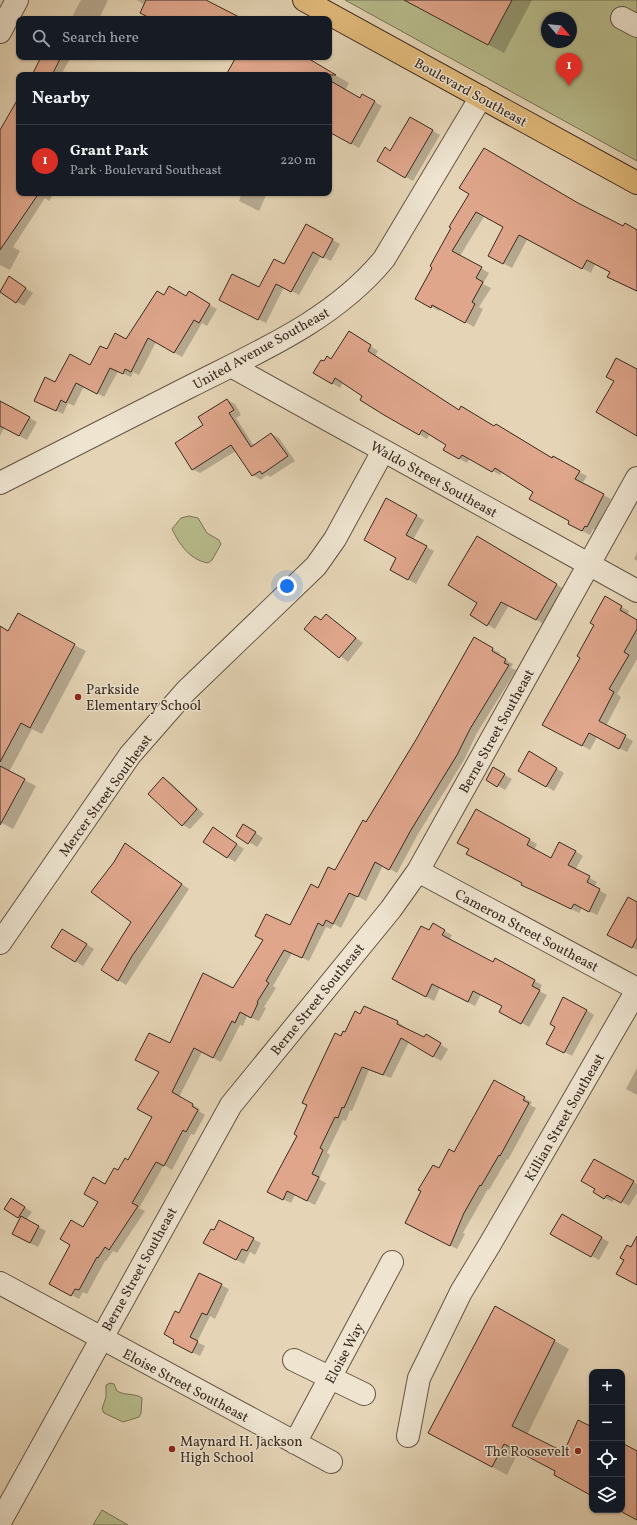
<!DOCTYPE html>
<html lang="en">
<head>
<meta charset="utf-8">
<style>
  :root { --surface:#171b24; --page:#20242c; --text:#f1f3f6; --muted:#9ea1a6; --line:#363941; --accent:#d93025 }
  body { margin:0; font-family:Vollkorn,serif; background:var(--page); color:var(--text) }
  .controls { position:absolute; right:12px; bottom:12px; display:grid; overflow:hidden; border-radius:8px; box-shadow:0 1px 3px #0004 }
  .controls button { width:36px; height:36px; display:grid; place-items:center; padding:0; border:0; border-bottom:1px solid var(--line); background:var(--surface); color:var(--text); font:20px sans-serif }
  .compass { position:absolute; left:541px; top:12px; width:36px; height:36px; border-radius:50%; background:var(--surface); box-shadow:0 1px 3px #0004; rotate:118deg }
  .you { position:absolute; left:287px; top:586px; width:14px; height:14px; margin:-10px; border:3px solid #fff; border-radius:50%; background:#1a73e8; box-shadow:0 0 0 6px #1a73e833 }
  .badge { display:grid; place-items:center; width:26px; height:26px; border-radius:50%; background:var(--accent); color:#fff; font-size:13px; font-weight:700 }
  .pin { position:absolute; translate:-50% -33px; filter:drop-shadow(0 1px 2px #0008) }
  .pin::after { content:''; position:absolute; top:21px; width:14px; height:12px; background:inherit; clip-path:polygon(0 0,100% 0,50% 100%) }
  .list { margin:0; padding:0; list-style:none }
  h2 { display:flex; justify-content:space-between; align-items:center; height:52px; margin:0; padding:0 16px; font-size:17px }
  h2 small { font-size:13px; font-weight:400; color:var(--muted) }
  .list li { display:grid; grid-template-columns:26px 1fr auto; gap:12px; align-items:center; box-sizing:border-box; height:72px; padding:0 16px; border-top:1px solid var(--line) }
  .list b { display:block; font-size:15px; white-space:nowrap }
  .list p { margin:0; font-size:13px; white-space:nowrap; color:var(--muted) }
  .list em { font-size:13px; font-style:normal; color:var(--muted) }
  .icon { flex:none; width:22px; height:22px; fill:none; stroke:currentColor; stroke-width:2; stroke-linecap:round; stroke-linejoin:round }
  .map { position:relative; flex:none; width:637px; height:1525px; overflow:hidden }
  .search { position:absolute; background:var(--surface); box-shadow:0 1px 3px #0004; left:16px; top:16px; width:316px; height:44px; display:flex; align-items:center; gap:10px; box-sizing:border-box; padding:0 14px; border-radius:8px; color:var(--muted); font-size:15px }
  .panel { position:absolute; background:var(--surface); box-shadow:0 1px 3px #0004; left:16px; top:72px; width:316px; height:124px; border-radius:8px }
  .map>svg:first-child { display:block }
  .green { fill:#b8bc8c; stroke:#797356; fill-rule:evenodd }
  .shadow { fill:#0003 }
  .building { fill:#dfa68c; stroke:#3a2a20 }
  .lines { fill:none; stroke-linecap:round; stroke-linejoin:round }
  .minor-casing { stroke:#655546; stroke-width:24 }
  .major-casing { stroke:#3a2a20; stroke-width:24 }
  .minor { stroke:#eee4d0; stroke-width:22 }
  .major { stroke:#e2ba7b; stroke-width:22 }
  .poi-dot { fill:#8f2418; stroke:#eee4d0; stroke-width:1.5 }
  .labels { text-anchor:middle; stroke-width:3; stroke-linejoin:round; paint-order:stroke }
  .street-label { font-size:14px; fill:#3a2a20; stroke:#eee4d0 }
  .poi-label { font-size:14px; fill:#3a2a20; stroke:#eee4d0; text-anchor:start }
</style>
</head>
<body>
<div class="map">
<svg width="637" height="1525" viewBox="0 0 637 1525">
  <rect width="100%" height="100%" fill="#e5d5b6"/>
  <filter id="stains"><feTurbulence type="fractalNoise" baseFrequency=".005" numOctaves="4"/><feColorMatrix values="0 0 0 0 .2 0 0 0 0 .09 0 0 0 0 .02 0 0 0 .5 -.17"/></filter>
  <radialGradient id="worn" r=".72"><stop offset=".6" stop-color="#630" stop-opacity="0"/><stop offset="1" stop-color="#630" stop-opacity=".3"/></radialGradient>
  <path class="green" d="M345,0H637V161ZM547,18H571V42H547Z
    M189,516L198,518L207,533L219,540L221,544L212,560L208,563C190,560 179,544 172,529L181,518Z
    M110,1383L114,1384L117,1391C125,1396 136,1393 142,1398L141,1413L139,1417L123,1422L104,1413L102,1409L106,1397V1385Z
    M102,1510L128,1525H93Z"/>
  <path class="shadow" d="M81,0H108L99,19H71Z
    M137,0H203L239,19H153L145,5Z
    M404,0H532L504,53Z
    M42,57H71L61,75H32Z
    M228,57H304L349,83L345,90L361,99L363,95L382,106L359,148L329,131V75H236L235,61Z
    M19,99V193H54L49,201L45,198L13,247L20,251L10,270L0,265V134Z
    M410,118L440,135L413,181L378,161L391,152Z
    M242,193H267L259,211L239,201Z
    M470,194L579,204L624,227L637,231V292L616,281L611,272L595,264L591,273L528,238L512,268L497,260L504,227L485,215L460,256L489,273L483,284L491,288L479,307L483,309L474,327L441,308L439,311L416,298Z
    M306,225L340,244L331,261L321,256L299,295L284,287L266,323L228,304L259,289L284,266Z
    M10,278L33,293L24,306L0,291Z
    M189,293L217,309L207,326L202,323L182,357L156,342L139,375L133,372L131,377L118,371L104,397L84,386L74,406L68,403L63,414L43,405L56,383L91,366L108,351L127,340L164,296L190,299Z
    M356,337L378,351L375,356L459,411L587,476L582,484L611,499L595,530L593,529L590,535L569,524L570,521L535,491L502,472L500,475L470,458L467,463L444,450L447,444L430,434L427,439L361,399L364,396L343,382L340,388L332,383L324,363L331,360Z
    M227,400L235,404L241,415L236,418L254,446L271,434L279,438L295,461L270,477L267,475L261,480L253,475L236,451L200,473L192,469L204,426Z
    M0,402L37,422L27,440L4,428L0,436Z
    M387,500L424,520L413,540L434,551L416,584L399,574L397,558Z
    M477,538L564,589L544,624L509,605L495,629L471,615L478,602Z
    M637,552V561L634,559Z
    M605,598L629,611L627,615L637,621V659L617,694L621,697L606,726L633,741L627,752L597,737L590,750L551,729L596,625Z
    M327,615L363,643L348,662L306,629L322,621Z
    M0,632L74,645L86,651L42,734L32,729L9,772L36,786L13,829L0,822Z
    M474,639L500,653L499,656L513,664L511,668L516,670L477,733L464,760L418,834L397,873L383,865L366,901L357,896L341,928L334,924L331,929L326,927L309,961L292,953L273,986L276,988L264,1007L266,1008L259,1021L247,1016L243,1026L240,1025L221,1062L202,1052L179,1097L200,1109L199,1111L205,1115L194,1135L191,1134L172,1170L164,1165L139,1208L145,1211L117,1253L113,1251L106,1261H105L87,1294L83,1292L79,1299L50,1283L99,1201L105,1185L129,1161L153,1117L160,1072L170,1044L234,989L290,926L335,871L417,739Z
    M529,752L564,773L554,791L519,770Z
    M494,769L512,779L505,790L487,779Z
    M163,778L171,783L204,814L190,829L183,825Z
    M476,810L537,844L534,850L552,859L575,851L583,856L575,870L597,882L594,887L607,895L597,915L582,908L579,913L530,889L470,849Z
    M251,830L263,838L257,847L238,835Z
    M220,833L244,849L235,862L204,842Z
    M133,849L189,889L126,985L102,970L132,922Z
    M637,904V950L608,934Z
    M433,925L452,935L449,940L493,963L495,959L542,985L539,991L547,995L529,1027L501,1011L503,1006L481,994L475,1006L440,988L434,1001L393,978Z
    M70,934L94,949L83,966L52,947Z
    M586,1010L594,1015L572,1056L555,1047Z
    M361,1015L398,1022L405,1027L404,1029L425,1038L426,1036L448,1049L441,1061L409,1042L391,1078L369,1070L352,1111L350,1110L346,1121L343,1120L327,1153L330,1155L319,1179L326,1183L315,1205L295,1195L291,1203L276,1196L308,1106L303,1103L319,1067H321L342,1037Z
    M637,1068V1095L626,1089Z
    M524,1098L532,1102L530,1105L536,1108L508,1160L507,1159L489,1190L488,1189L463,1233L465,1234L457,1249L413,1227L439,1169L455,1153Z
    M594,1160L637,1184V1193L629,1206L615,1198L612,1202L595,1192L596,1189Z
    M19,1204L32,1212L26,1220L46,1231L38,1247L20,1238L21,1218L5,1208Z
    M562,1216L609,1242L599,1260L552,1234Z
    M253,1239L261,1243L255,1255L250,1252L244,1264L212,1247Z
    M199,1274L229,1289L215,1319L210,1316L197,1342L205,1346L200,1356L181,1347Z
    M496,1307L569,1349L527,1435L564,1454L592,1428V1495L556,1471L519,1451L507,1475L444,1441Z"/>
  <path class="building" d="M146,0H206L243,19H152L140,13Z
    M404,0H512L488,45Z
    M41,57H61L52,75H32Z
    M236,57H306L336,75H226Z
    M329,80L360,98L362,94L375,101L351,144L329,132Z
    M19,97V193H39L0,250V130Z
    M410,117L433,130L405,178L377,161L385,147L390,151Z
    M484,148L578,203L623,226L625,223L637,230V291L607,277L610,272L587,260L582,269L519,235L503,264L488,256L503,227L476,212L452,251L482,267L476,278L483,282L472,302L475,304L465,323L432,305L431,308L415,299L432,268L430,266L451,228L449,227L469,194L459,188Z
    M306,224L333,239L323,258L313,252L291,292L276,284L258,320L219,300L232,274L259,287L274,259L284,264Z
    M9,276L26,288L16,303L0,292Z
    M169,286L186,296L189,291L210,304L199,323L194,320L174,353L148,338L131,372L125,369L123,374L110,368L97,394L76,383L66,403L61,400L56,411L34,401L45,377L55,382L70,354L90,365L100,346L107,349L115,333L126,339L157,291L164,295Z
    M349,331L371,345L368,351L459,410L461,406L494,426L496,424L552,458L553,456L580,471L575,479L604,494L587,527L585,526L582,531L568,524L569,521L529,499L533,492L495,468L492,472L462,455L459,459L443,450L446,445L422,430L419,435L384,415L360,400L362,396L335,378L332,384L313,373L321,360L324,361L327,356L331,359Z
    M616,358L637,369V436L596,412L614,381L606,377Z
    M227,399L234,410L229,413L251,447L271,433L288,456L262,474L260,471L252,476L231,445L192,470L175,443L203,425L198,417Z
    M0,401L30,417L19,436L0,426Z
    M386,498L417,515L406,535L427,546L408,580L390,570L396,558L364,540Z
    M477,536L557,584L536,620L501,602L487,626L470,615L477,603L448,585Z
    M605,596L622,606L620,610L637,620V629L624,652L629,655L609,689L614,692L599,721L626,735L619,749L589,733L582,746L542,725L580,658L577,656L594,625L590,623Z
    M18,613L75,644L30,728L21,723L0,762V626L8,631Z
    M326,614L356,638L339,658L304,629L315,616L321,620Z
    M474,637L493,648L492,651L506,659L504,663L509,665L470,729L457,755L411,830L389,870L375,862L358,897L349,893L333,924L326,920L323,926L318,923L302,958L284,950L266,981L269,983L257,1002L258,1003L251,1018L240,1012L235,1023L232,1021L213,1058L194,1048L172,1092L193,1104L192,1106L198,1110L186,1132L183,1130L164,1166L156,1162L132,1203L138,1206L109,1250L105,1247L98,1258L97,1257L79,1290L75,1289L71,1296L49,1284L70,1245L60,1239L71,1220L83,1227L98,1202L84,1194L93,1177L105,1184L114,1168L118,1170L125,1158L128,1160L152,1117L137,1109L159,1072L135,1060L149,1033L170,1043L203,973L233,988L263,940L255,936L266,914L290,925L311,884L318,888L328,867L335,870L363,820L366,822L417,738Z
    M529,751L557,768L546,787L518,771Z
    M0,766L25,779L0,825Z
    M493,767L505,774L497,787L486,780Z
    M163,777L197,809L182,826L148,794Z
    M476,809L530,839L527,845L551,858L559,842L576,851L568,865L590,876L587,882L600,889L589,912L574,904L571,909L534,891L521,885L522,883L466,854L469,849L457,843Z
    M243,824L256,832L248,844L236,836Z
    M213,827L237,844L227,858L203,842Z
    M125,843L182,884L132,956L118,981L101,970L131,922L91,892L114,862Z
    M628,897L637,902V938L632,948L607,935Z
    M433,923L445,930L442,935L493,962L495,958L535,980L532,986L540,990L521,1024L499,1012L502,1006L473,991L468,1002L432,984L426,997L392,979L421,926L429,930Z
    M62,929L87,944L75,962L51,947Z
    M563,997L587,1010L564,1053L546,1044L555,1027L550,1024Z
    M364,1006L398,1021L397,1024L424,1037L426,1034L441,1043L433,1057L401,1038L383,1075L362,1067L344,1108L342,1107L338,1118L335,1117L320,1148L323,1150L312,1174L319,1177L307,1201L287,1191L283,1200L267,1192L297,1136L294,1134L307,1105L302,1103L335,1033L341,1036L343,1031L345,1032L355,1011L360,1014Z
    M494,1080L525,1097L523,1100L529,1103L500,1156L499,1155L481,1186L480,1185L464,1213L450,1246L405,1223L421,1191L418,1190L433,1165L439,1168L449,1149L454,1152Z
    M594,1159L634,1181L621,1203L607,1195L604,1199L593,1192L595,1189L581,1181Z
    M11,1198L25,1207L18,1218L4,1209Z
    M562,1214L602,1237L591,1257L550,1234Z
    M21,1216L39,1226L30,1243L12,1234Z
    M219,1220L254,1238L247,1251L242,1249L236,1260L203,1243L211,1229L214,1230Z
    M637,1236V1285L616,1274L624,1260L620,1258L627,1245L631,1247Z
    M199,1273L222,1284L207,1315L202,1313L190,1337L198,1341L192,1353L173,1343L174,1340L164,1334L175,1311L179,1313Z
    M495,1306L555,1340L512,1426L564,1452L578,1420L592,1427V1496L554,1475L555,1471L504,1444L492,1467L428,1433Z
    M622,1443L637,1451V1520L622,1512Z"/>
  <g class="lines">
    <g class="minor-casing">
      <path id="minor" d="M622,18L637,26
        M0,32L17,0
        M231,366L637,591
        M0,483C63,451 126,419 189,387C258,352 334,320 384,259L481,97
        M418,871L637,989
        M0,943L130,755L186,691L316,566L335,539L383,451
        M0,1283L331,1462
        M294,1360L364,1394
        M408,1436L419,1378L461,1292L490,1244L637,990
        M295,1443L392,1262
        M0,1522L231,1105L391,909L418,871L637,478"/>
    </g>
    <g class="major-casing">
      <path id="major" d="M304,0L637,183"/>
    </g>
    <use href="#minor" class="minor"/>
    <use href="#major" class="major"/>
  </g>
  <g class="poi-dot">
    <circle cx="78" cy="697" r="4"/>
    <circle cx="172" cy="1449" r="4"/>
    <circle cx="578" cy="1451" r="4"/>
  </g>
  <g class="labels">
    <g class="street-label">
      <text transform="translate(471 92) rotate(29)" y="5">Boulevard Southeast</text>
      <text transform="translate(261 348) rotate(-29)" y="5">United Avenue Southeast</text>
      <text transform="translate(434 479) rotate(29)" y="5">Waldo Street Southeast</text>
      <text transform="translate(496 731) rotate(-61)" y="5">Berne Street Southeast</text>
      <text transform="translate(105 795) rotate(-54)" y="5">Mercer Street Southeast</text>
      <text transform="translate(527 930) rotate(28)" y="5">Cameron Street Southeast</text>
      <text transform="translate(317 999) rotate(-51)" y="5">Berne Street Southeast</text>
      <text transform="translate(564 1117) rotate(-60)" y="5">Killian Street Southeast</text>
      <text transform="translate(139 1269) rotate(-61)" y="5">Berne Street Southeast</text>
      <text transform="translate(344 1353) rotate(-62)" y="5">Eloise Way</text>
      <text transform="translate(186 1385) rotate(28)" y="5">Eloise Street Southeast</text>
    </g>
    <g class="poi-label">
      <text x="86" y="694">Parkside<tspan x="86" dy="16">Elementary School</tspan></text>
      <text x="180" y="1446">Maynard H. Jackson<tspan x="180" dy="16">High School</tspan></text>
      <text x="570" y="1456" text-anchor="end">The Roosevelt</text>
    </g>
  </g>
  <rect width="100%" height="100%" filter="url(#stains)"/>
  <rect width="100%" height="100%" fill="url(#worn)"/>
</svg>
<div class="controls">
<button>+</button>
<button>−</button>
<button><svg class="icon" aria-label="locate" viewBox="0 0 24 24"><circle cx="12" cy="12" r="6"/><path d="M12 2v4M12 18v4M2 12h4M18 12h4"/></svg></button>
<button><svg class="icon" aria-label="layers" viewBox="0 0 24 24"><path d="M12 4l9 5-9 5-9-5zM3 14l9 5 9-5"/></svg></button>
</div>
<svg class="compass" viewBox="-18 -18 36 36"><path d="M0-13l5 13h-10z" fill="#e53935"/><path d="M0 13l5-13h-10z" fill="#9ea1a6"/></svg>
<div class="you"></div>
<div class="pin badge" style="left:569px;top:86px">1</div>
<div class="search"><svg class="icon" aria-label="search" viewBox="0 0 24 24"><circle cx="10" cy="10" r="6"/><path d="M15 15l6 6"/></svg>Search here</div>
<section class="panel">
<h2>Nearby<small></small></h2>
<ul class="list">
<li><span class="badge">1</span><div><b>Grant Park</b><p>Park · Boulevard Southeast</p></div><em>220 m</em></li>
</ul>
</section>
</div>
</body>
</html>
